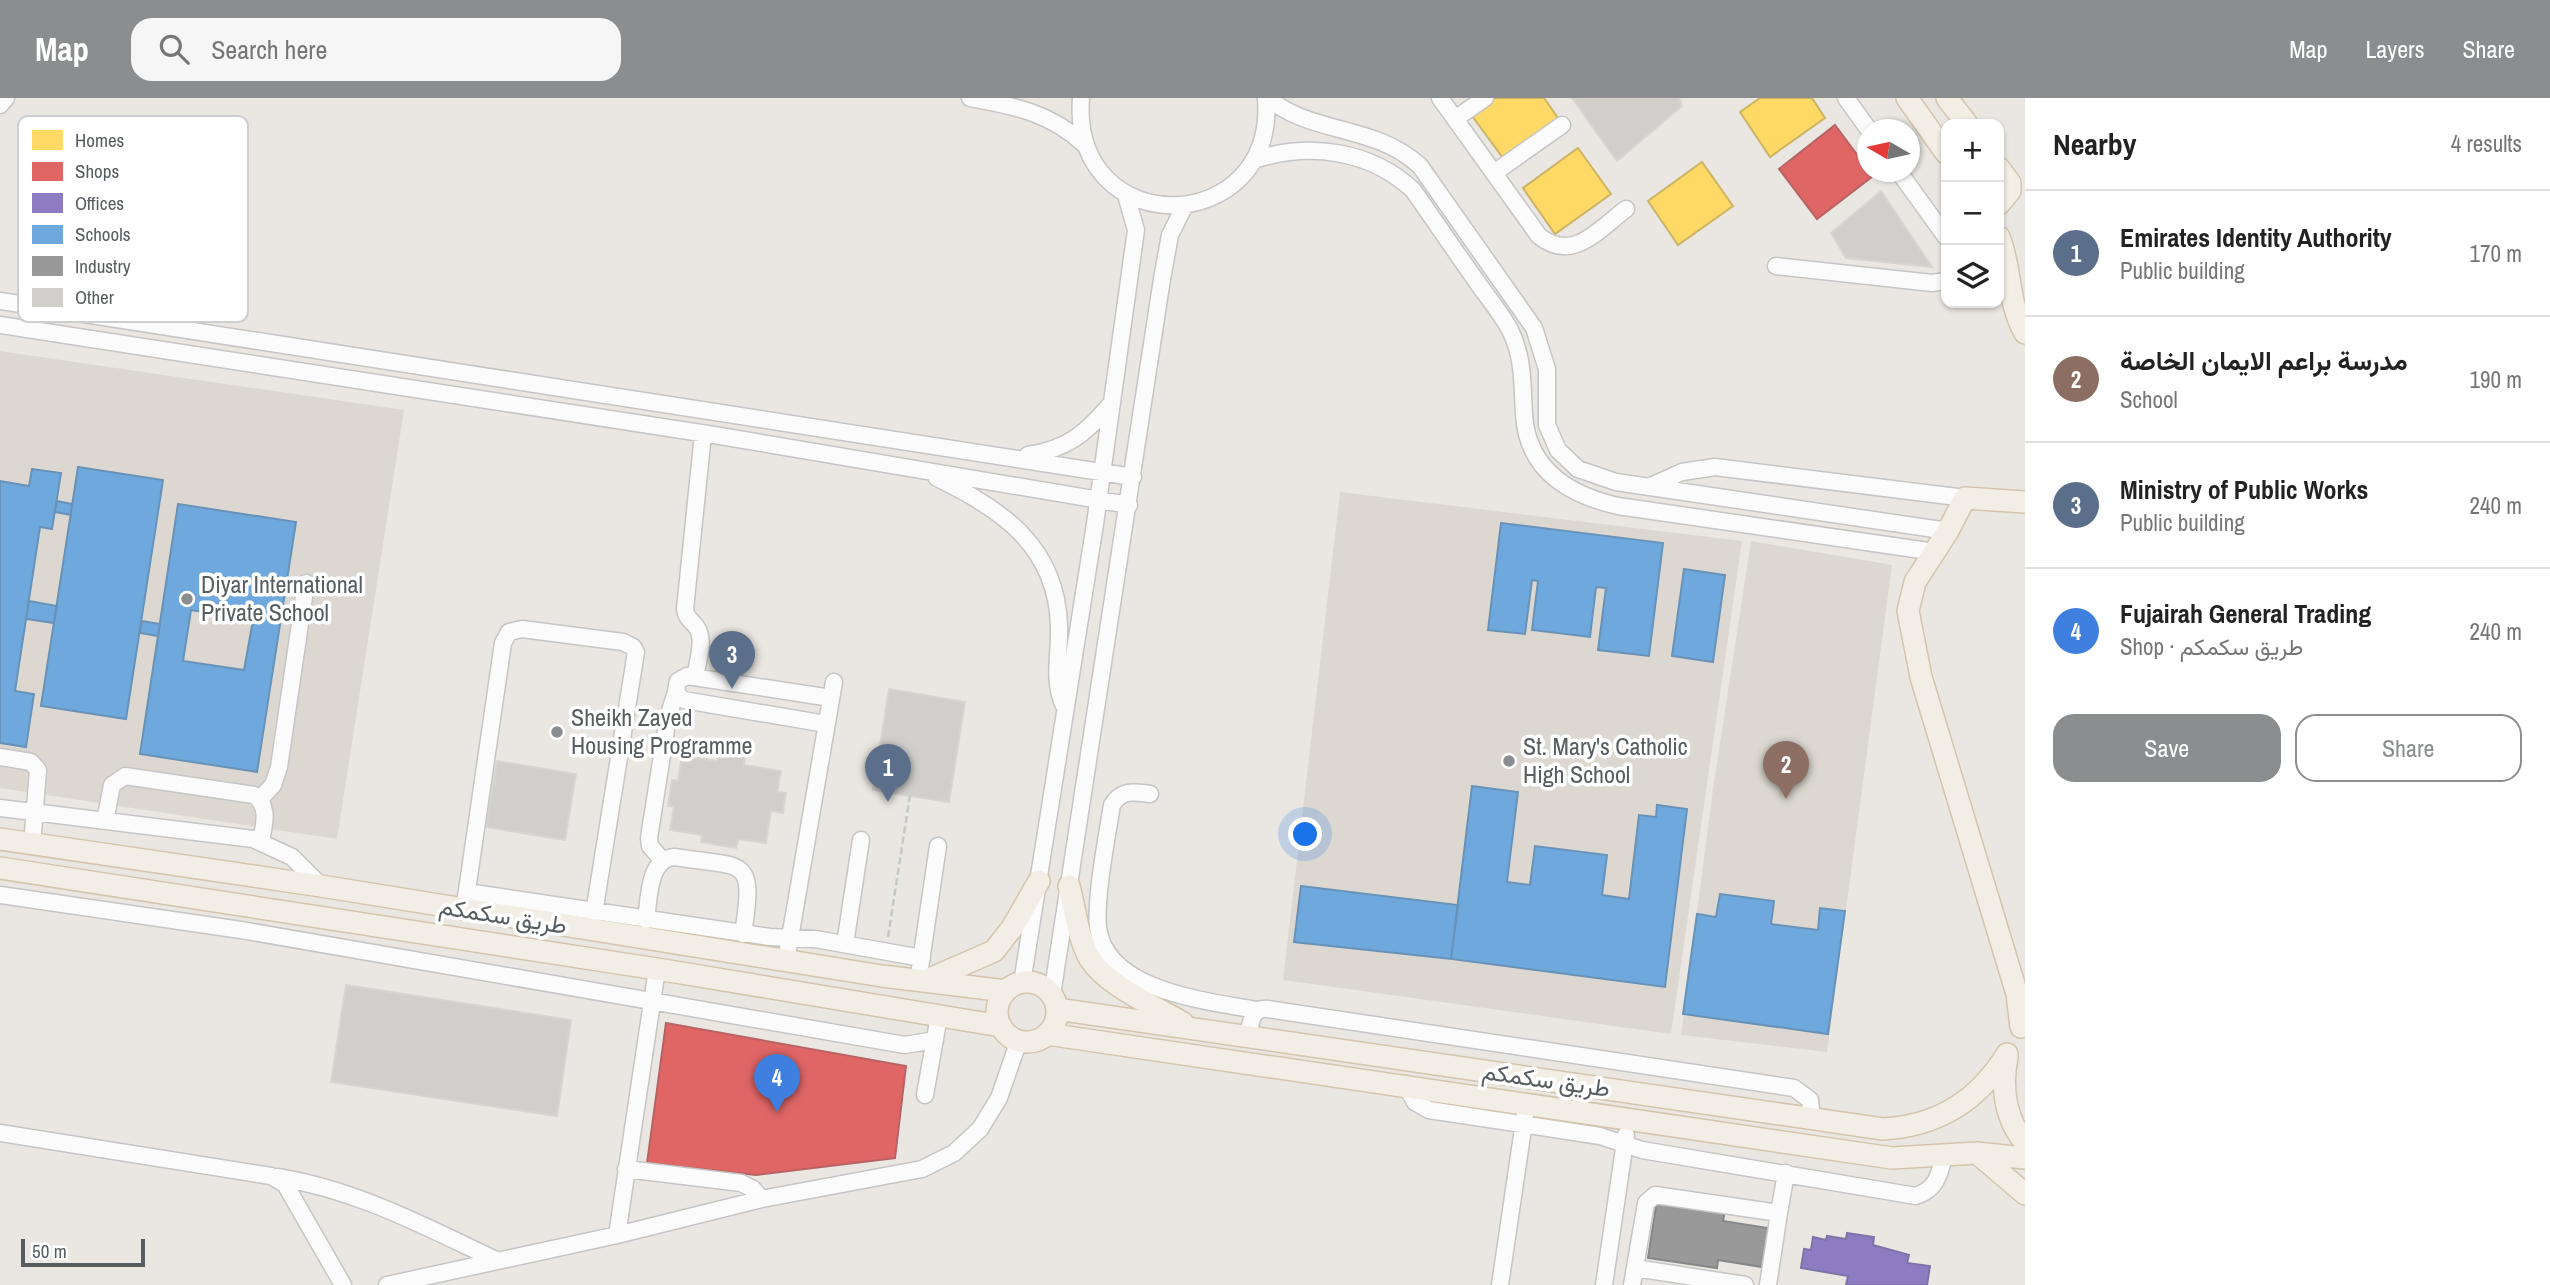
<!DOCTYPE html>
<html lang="en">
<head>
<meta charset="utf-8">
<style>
  :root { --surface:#fff; --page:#f6f6f6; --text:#222; --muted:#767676; --line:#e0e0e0; --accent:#8b8d8e }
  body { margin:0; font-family:"Archivo Narrow",Vazirmatn,sans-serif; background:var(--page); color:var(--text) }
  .controls { position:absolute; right:21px; top:21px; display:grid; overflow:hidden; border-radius:14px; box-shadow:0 2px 5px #0004 }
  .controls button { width:63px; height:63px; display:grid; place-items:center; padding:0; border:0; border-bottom:2px solid var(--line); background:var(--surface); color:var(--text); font:35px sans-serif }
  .compass { position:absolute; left:1857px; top:21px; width:63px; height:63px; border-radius:50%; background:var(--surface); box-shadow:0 2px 5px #0004; rotate:279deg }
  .scale { position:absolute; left:21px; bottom:18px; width:124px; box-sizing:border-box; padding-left:7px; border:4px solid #585d61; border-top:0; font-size:19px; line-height:24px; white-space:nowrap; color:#585d61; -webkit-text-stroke:5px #fff; paint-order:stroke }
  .you { position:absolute; left:1306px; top:737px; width:24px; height:24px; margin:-18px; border:5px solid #fff; border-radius:50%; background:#1a73e8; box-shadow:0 0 0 10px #1a73e833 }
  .badge { display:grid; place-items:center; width:46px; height:46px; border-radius:50%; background:var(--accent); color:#fff; font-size:23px; font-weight:700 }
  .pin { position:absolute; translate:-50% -58px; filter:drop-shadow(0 2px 4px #0008) }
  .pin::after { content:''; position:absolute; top:37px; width:24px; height:21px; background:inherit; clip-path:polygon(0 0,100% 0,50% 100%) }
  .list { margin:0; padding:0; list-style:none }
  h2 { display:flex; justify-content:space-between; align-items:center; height:91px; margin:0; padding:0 28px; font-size:30px }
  h2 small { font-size:23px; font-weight:400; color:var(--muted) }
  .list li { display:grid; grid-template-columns:46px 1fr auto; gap:21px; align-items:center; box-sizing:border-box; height:126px; padding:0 28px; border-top:2px solid var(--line) }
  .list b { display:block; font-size:26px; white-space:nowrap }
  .list p { margin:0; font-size:23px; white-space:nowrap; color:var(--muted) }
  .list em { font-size:23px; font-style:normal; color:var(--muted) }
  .actions { display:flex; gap:14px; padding:21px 28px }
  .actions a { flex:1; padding:16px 0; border:2px solid var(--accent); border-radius:21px; text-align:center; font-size:24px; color:var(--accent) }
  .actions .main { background:var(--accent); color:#fff }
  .icon { flex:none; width:38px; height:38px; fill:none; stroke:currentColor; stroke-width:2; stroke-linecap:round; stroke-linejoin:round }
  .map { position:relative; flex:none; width:2025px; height:1187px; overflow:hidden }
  header { display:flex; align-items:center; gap:42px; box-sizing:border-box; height:98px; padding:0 35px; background:var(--accent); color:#fff }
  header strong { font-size:33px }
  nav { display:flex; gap:38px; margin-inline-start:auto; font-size:24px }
  .search { width:490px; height:63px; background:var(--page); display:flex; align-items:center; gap:18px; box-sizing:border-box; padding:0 24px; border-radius:21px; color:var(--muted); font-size:26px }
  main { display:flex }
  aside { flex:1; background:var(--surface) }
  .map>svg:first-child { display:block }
  .education { fill:#dcd8d1 }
  .homes { fill:#ffd966; stroke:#cdb464; stroke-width:2 }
  .shops { fill:#e06666; stroke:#b76364; stroke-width:2 }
  .offices { fill:#8e7cc3; stroke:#7e73a6; stroke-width:2 }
  .schools { fill:#6fa8dc; stroke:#6892b7; stroke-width:2; fill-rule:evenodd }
  .industry { fill:#999; stroke:#868788; stroke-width:2 }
  .building { fill:#d1cfcc; stroke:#d8d5d1; stroke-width:2 }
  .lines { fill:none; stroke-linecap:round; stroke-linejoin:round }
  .minor-casing { stroke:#c6c5c5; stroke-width:19 }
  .major-casing { stroke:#d3c5ad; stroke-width:24 }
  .path { stroke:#c2c9c5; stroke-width:2.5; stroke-dasharray:7 3.5; stroke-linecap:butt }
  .minor { stroke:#fcfbfb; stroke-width:16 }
  .major { stroke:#f2eee5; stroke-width:21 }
  .poi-dot { fill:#8b8d8e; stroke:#fff; stroke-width:2.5 }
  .labels { text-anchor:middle; stroke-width:7; stroke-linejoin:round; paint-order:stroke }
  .poi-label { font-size:24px; fill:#585d61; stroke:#fff; text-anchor:start }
  .street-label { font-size:24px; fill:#585d61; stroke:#fff }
  .key { fill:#fff; stroke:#cdced0; stroke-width:2 }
  .key-label { font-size:19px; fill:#585d61 }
</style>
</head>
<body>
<header>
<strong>Map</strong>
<div class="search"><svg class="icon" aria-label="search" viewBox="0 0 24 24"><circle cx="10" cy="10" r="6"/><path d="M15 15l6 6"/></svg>Search here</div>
<nav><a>Map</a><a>Layers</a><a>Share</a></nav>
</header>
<main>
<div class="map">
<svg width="2025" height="1187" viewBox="0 0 2025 1187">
  <rect width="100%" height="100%" fill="#eae7e2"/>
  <path class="education" d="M0,253L404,312L337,741L0,690Z
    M1340,394L1742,443L1671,936L1283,882Z
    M1751,443L1892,467L1827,954L1681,937L1713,691Z"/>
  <path class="homes" d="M1491,0H1544L1558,20L1503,60L1470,15Z
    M1760,0H1812L1825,20L1770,59L1740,14Z
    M1578,50L1611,96L1555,136L1523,90Z
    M1702,64L1733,108L1678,147L1648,103Z"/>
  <path class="shops" d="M1835,27L1873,78L1817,121L1779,71Z
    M666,925L906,968L895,1060L756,1077L647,1065Z"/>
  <path class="offices" d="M1847,1135L1874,1139L1873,1147L1909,1157L1907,1165L1930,1168L1927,1187H1846L1848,1178L1801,1170L1804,1151L1811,1152L1813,1139L1826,1142L1827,1138L1846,1141Z"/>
  <path class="schools" d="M78,369L163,382L126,621L41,608Z
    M32,371L61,375L52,431L40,429L15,593L34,596L26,649L0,645V383L29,388Z
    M57,403L72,406L71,417L55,414Z
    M178,406L296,424L257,674L140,656ZM191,512L253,522L244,572L183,563Z
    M1501,425L1663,445L1649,558L1598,552L1606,490L1596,489L1590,539L1532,532L1538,483L1532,482L1525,536L1488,532Z
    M1684,471L1725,477L1713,564L1672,558Z
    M29,503L57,508L54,525L26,521Z
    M142,523L160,526L158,538L140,535Z
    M1472,688L1518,694L1507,784L1530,787L1535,748L1607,757L1602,797L1629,801L1639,717L1656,719L1657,707L1687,711L1665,889L1451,861Z
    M1301,788L1458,807L1451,861L1294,844Z
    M1720,796L1774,803L1771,826L1818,832L1820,810L1845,813L1828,936L1683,916L1697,816L1716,819Z"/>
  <path class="industry" d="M1657,1102L1725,1113L1723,1123L1774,1131L1768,1170L1718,1162L1717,1170L1648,1160Z"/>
  <path class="building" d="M1572,0H1679L1682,8L1617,63Z
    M1881,93L1932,169L1846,160L1831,135Z
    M889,591L965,604L949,704L873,692Z
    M719,653L745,657L744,667L781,673L777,694L786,695L783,715L771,713L766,745L738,741L736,750L701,744L702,737L670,732L674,708H668L672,682L678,683L682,657L717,663Z
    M497,663L576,676L565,742L486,729Z
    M346,887L571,922L557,1018L331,984Z"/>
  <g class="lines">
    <g class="minor-casing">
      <path id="minor" d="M970,0C1015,8 1051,15 1085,47
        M1081,0C1070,145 1277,141 1266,0
        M1268,0C1312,37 1375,26 1420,68L1534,230L1547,271V327L1558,352L1578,371L1616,384L1948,433
        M1440,0L1539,138C1573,165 1598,132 1626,111
        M1846,0L1869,32
        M0,7L6,0
        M1455,21L1485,0
        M1254,62C1309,44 1370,52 1413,92C1434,122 1455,153 1477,184C1488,200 1501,215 1510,232C1524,260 1522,286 1524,316C1527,372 1569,397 1618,408L1935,454
        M1899,74L1946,139
        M1494,75L1562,27
        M1776,168L1932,185L1946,183
        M0,203L1133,379
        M0,227L714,337L1129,407
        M1028,357C1067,351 1085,336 1110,307
        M937,380C1002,411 1057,449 1059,528C1060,556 1052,582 1064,608
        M1649,389L1682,374L1715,369L1965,400
        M695,579C697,566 704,546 699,534C696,524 686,523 685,511L703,336
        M826,626L684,602C676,597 675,592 678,583L687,578L831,600
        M0,659L31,664L38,672L32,747
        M1150,696C1134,694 1122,691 1112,707C1107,738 1095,800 1098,829C1105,893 1207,903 1257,912
        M260,701L273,687L279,669L306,485
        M0,710L253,741L292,759L321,788
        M105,723L112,687L125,678L254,697C270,709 264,726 261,743
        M662,762L650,748L649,740L668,619L676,594
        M467,794L770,839L815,841L922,860
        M0,797L241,832L905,947L935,942
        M464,813L503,545L509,534L522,531L623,544L633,549L636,554L594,815
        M646,822C649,802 648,761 674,759C746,770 755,757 743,836
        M845,846L861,742
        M786,863L834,584
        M920,870L938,748
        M1022,885L1095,426L1136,132L1126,97
        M1052,897L1162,181L1170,137L1184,109
        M1248,938C1251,925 1251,909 1268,911L1794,990L1810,1002L1812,1022
        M1405,986L1415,1004L1429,1012L1600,1038L1642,1052L1916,1098C1936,1091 1939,1078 1944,1059
        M925,997L939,918
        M0,1035L271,1078L285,1086L343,1187
        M626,1071L741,1085L753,1091L762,1101
        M277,1079C357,1092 424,1128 496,1162
        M1779,1115L1786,1075
        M617,1137L657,871
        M1635,1170L1745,1187
        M387,1187L617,1137L762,1101L922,1071L954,1055L980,1031L999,1000L1019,942
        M1500,1187L1525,1017
        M1604,1187L1626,1037
        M1632,1187L1646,1105L1655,1097L1779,1115L1768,1187"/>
    </g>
    <g class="major-casing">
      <path id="major" d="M1907,0L1946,55
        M1947,0L1967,26
        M1999,70L2010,85V93L1999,106
        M1999,139C2012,171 2007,204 2025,235
        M0,741L321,788L882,878L1006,893
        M0,770L657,871L1001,928
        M1069,788C1075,811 1078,840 1090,861C1106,887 1156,909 1183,925
        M925,883L994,853L1012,830L1039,783
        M997 914a30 30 0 1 1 60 0a30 30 0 1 1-60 0Z
        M1057,911L1883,1031C1938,1028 1978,1003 2007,956
        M2021,929L2017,896L1921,579L1908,513L1915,484L1948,433L1965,400L2025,404
        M1047,936L1892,1060L1977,1055L2025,1060
        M2007,959C2001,990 2005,1020 2025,1045
        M1977,1055L2025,1096"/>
    </g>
    <path class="path" d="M888,839L910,697"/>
    <use href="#minor" class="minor"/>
    <use href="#major" class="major"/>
  </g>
  <g class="poi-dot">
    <circle cx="187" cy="501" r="7"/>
    <circle cx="557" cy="634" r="7"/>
    <circle cx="1509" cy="663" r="7"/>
  </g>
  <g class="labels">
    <g class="poi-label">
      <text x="201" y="495">Diyar International<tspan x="201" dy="28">Private School</tspan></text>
      <text x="571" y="628">Sheikh Zayed<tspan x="571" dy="28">Housing Programme</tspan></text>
      <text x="1523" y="657">St. Mary's Catholic<tspan x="1523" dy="28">High School</tspan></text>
    </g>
    <g class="street-label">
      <text transform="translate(503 818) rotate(9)" y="8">طريق سكمكم</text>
      <text transform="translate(1546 982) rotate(8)" y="8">طريق سكمكم</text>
    </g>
  </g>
  <rect x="18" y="18" width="230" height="206" rx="10" class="key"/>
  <rect x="32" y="32" width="31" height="20" fill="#ffd966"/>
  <rect x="32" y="64" width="31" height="19" fill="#e06666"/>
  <rect x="32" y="95" width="31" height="20" fill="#8e7cc3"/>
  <rect x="32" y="127" width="31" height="19" fill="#6fa8dc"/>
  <rect x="32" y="158" width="31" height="20" fill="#999"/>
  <rect x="32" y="190" width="31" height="19" fill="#d1cfcc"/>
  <g class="key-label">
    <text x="75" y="49">Homes</text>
    <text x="75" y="80">Shops</text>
    <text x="75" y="112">Offices</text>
    <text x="75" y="143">Schools</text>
    <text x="75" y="175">Industry</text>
    <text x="75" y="206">Other</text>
  </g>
</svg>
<div class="controls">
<button>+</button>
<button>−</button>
<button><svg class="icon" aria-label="layers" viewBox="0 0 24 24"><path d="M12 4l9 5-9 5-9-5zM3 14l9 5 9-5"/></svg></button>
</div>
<svg class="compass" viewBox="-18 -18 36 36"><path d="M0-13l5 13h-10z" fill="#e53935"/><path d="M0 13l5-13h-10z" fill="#767676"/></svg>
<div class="scale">50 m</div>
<div class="you"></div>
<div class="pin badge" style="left:888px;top:704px;background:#5c6f8a">1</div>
<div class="pin badge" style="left:1786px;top:701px;background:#8d6e63">2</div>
<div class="pin badge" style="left:732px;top:591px;background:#5c6f8a">3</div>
<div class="pin badge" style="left:777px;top:1014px;background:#3f7fe0">4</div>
</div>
<aside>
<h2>Nearby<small>4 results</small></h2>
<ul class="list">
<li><span class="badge" style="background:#5c6f8a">1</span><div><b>Emirates Identity Authority</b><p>Public building</p></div><em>170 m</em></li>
<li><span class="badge" style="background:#8d6e63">2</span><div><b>مدرسة براعم الايمان الخاصة</b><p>School</p></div><em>190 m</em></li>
<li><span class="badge" style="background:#5c6f8a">3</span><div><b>Ministry of Public Works</b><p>Public building</p></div><em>240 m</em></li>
<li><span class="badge" style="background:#3f7fe0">4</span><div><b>Fujairah General Trading</b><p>Shop · طريق سكمكم</p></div><em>240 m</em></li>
</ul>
<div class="actions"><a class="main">Save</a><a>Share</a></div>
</aside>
</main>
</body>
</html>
